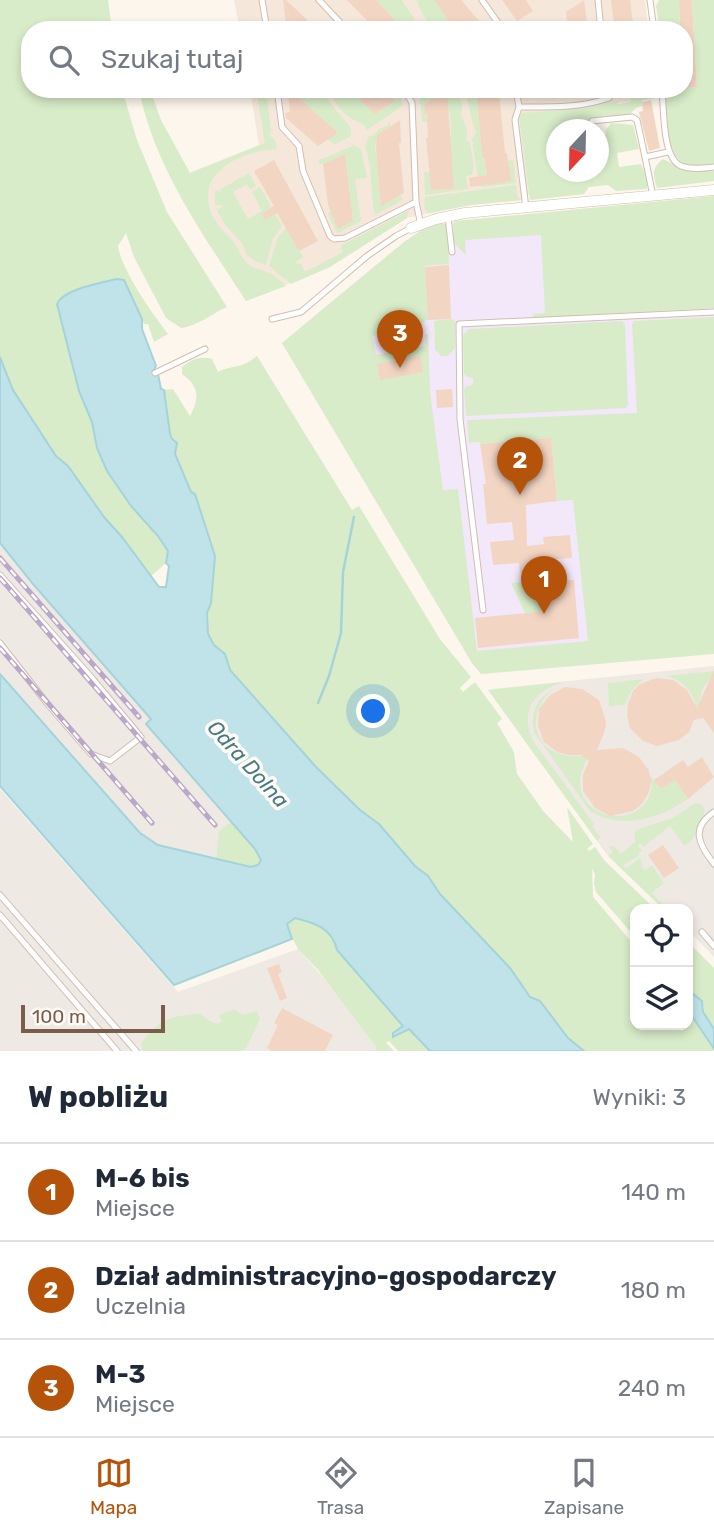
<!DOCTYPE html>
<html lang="pl">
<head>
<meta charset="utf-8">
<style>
  :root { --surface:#fff; --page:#f2f2f3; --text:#1f2937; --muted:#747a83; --line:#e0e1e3; --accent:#b45309 }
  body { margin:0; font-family:Rubik,sans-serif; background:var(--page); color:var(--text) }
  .controls { position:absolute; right:21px; bottom:21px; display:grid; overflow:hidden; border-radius:14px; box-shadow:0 4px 10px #0003 }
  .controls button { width:63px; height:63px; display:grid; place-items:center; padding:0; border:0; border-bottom:2px solid var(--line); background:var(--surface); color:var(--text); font:35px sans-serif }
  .compass { position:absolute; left:546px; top:119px; width:63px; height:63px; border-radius:50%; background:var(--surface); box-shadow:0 4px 10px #0003; rotate:202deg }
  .scale { position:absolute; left:21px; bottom:18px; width:144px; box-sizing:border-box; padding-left:7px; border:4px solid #7a5c4d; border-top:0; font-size:19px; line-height:24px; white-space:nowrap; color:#7a5c4d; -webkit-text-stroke:5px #fffaf3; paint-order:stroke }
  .you { position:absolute; left:374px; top:712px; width:24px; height:24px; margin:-18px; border:5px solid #fff; border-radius:50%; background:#1a73e8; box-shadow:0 0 0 10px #1a73e833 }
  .badge { display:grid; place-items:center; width:46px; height:46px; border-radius:50%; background:var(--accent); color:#fff; font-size:23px; font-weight:700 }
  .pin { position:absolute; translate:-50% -58px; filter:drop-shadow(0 2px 4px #0008) }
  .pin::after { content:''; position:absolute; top:37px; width:24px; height:21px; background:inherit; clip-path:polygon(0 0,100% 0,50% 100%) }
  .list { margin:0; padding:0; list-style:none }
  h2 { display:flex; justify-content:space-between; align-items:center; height:91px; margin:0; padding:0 28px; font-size:30px }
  h2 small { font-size:23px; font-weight:400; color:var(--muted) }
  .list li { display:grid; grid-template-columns:46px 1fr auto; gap:21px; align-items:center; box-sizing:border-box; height:98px; padding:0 28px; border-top:2px solid var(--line) }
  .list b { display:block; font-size:26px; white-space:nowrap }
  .list p { margin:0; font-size:23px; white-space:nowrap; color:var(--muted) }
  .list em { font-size:23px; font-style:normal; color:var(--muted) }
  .icon { flex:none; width:38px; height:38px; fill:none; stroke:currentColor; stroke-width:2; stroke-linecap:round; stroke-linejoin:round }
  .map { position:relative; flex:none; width:714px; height:1051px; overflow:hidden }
  .search { position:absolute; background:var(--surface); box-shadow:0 4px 10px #0003; left:21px; right:21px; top:21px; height:77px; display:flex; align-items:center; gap:18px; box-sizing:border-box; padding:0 24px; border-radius:28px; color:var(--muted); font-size:26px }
  .sheet { height:385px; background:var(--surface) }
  nav { display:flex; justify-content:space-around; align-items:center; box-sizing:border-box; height:98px; border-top:2px solid var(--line); background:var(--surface); font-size:19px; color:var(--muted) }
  nav a { display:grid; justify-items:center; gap:4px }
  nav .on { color:var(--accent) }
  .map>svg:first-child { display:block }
  .residential { fill:#f5e8da }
  .industrial { fill:#efe9e4 }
  .education { fill:#f3e8fa }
  .green { fill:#d8ecc9; fill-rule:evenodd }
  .water { fill:#bfe3e8; stroke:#a5d3da; stroke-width:2 }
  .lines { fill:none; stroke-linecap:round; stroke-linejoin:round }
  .stream { stroke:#a5d3da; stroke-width:2.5 }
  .building { fill:#f3d5c3 }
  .service-casing { stroke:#d1beb0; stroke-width:7 }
  .minor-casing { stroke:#d1beb0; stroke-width:11 }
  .service { stroke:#fff; stroke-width:5 }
  .minor { stroke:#fff; stroke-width:10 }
  .rail-casing { stroke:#b9a8c9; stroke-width:5 }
  .rail { stroke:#fffaf3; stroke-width:2.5; stroke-dasharray:8; stroke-linecap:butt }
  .labels { text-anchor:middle; stroke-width:7; stroke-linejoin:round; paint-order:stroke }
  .water-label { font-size:21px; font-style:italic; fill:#437c86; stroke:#fffaf3 }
</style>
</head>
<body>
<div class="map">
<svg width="714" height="1051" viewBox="0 0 714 1051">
  <rect width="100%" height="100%" fill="#fdf6ec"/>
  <path class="residential" d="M234,0H645L648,30H240Z
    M250,89H654L655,98L519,117L530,194L521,200L471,205L407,218L330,267L246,301L172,180L259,145Z"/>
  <path class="industrial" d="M0,543L33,584L151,719L146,724L260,855L251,867L157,845L140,833L0,674Z
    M714,666V957L688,930V909H667L612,854L608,856L597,841L600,838L492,689Z
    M0,789L178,992L298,949L388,1051H0Z"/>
  <path class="education" d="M714,206V641L472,663L282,343L404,242L431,228Z"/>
  <path class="green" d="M0,0H108L112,30H30V89H122L137,140L167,212L227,307C211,314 198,326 181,328L166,318L134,257L126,233L118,246C122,271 152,313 168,334L154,342L148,324H144L124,281L118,279L70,292L57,304L79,391L92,422L97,448L107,471L131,506L158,536L168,551L166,563L151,576L104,517L68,466L56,456L13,390L0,357Z
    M376,0H402L416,22L431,30H404Z
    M416,0H434L454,28L458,30C429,30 428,25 416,0Z
    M659,0H679L680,30H660L656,6Z
    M692,0H714V164C705,164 694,167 685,164C664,156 667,108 665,89H684V87L697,86Z
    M139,89H150L161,120L190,173L265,143L256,89H266L271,132L269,135L276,141L277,149C241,151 192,173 213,217C218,227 227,234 234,242C238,248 240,255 245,261C251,268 261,269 269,273C275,276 281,281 286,286L246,301C204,236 154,167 139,89Z
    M289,89H296L308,100L315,92L313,89L320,90L350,127L351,136L334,145L328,139L337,133Z
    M328,89L350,91L375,114L395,101L382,89H395L401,95L402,106L367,130L364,125C343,116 339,109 328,89Z
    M428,89H436L433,92L443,89H457L462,105L461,116L467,128L466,140L470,143L474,166L472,175L466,176L468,189L425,195L424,172H430L431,190L454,189L449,137L451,136L450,113L448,112L447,91L424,104L428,122H422L420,98Z
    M463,89H474L475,97H477L482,156L484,157L488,184L510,181L508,161L513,160L516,183L482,187L479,185L472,139L476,133C470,118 470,104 463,89Z
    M634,89H654L655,98L642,100V106L636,108L628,116L592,119L593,124L599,128L600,139L605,138L606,130L611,123L633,125L639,149L617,153L619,167L641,164L647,178V189L616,191L608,185L589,187L584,194L530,200L519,117L522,113L563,110L617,101L618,104L630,102ZM556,130H598V172H556Z
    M390,120V126L375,144L381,205L400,195L403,200L375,215C369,192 374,169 365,147L369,135L370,137L377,132V130L387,126Z
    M350,143L361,149L367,178L355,179L361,221L338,233L336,232L328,213L331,212L338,229L353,220L345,155L323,164H319L318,160C330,157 342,149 353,146Z
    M663,159L688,171H714V181L657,188C653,175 651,168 663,159Z
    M249,173L256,186L250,189L247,184L233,192L248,219L262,211L252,192L260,187L282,226L273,239L266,265L255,261L247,255L242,243L226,226L216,209L222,208V205H215V190L221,191V189Z
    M516,185L517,195L521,200L471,205L428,213L424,208L425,197Z
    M714,196V308L533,318V314L545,313L541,235L465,240L466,255L454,243L453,223L456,221Z
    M408,211L407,218L330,267L291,284L269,266L278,237L286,228L303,257L296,262L297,264L300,263L305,272L343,252L340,246Z
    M440,223L447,224L449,264L425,266L428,319L416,327L372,336L376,355L425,346V334H428L430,392L443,490L458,489L477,651L588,641L573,500L557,501L551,438L480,444L479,442L469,443L467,420L637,413L632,324L634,321L714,317V654L481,674L472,663L282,343L404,242L423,229Z
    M451,319L455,321V348L448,356H441L435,349L434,321Z
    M622,321L625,325L628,404L626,408L466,416L464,390L466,386L473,385V378L467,377L464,374L463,335L469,329Z
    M257,356L352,510L359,506L440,639L471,677L460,688L463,692L475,682L502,719L497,723L514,752L517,774L544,812L573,842L567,807L593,844L587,849L589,851L595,847L605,861L655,909H635V937L596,892L594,883L595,874L592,869L593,897L635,946V1025H688V1010L714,1051H584L568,1038L540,1001L530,997L440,894L428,876L415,866L379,824L360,810L316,767L230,670L225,654L214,645L208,634L207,613L211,603L215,556L195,495L191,493L175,454L177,443L172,439L170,434L164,390L173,389L190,416C200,398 199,386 182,374V367C192,359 200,356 212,359L218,372C235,364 240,370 257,356Z
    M544,580L547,611L525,613L511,583Z
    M714,671V675L703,687L698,706H696C692,690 683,681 667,676Z
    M644,679L632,690L625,705L609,706L608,683Z
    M564,682C535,691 519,709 533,741L594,824L592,826L601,838L597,841L488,690Z
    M554,689C518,718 540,763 584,755L587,759C553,820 655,841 652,777L661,789L675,780L688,799C659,819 620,831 589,810L534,732C530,713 536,698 554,689Z
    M695,803L701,804L705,811C699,823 696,843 684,845L670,826L643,847L641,844L638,845L642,851L638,854L639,856L623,865L626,868L640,858L644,871L652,865L664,883L652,893L667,909H663L608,856L613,852L609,847L613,845L621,854L636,841L634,837L636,830L673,818Z
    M231,822L260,855L261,860L255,867L216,859L219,831Z
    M295,918C314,923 332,928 337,950L404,1026L393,1033L396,1036L409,1029L430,1051H398L389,1041L386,1043L394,1051H374L377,1048L318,970L298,949L287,928V924Z
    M688,942L714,968V1029L703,1012L704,1007L688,990Z
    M235,1009L242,1015L257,1011L260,1019L246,1048L241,1051H143L141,1044C156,1020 174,1014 201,1014C208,1020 214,1026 222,1022L219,1015Z"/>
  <path class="water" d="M117,279L124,280L142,319V329L156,366L153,371L155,375L158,374L161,389L164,390L170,434L172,439L177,443L175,454L191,492L195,494L215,556L211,603L207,613L208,634L214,645L225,654L230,670L316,767L360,810L379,824L415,866L428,876L440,894L510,968L530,997L540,1001L568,1038L584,1051H430L409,1029L393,1037V1033L403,1026L337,950C332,928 315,923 295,918L287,924L292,939L174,985L0,786V674L140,833L158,845L251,867L258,865L261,860L255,849L146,724L151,719L33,584L0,543V357L13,390L56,456L68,466L104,517L122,537L159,587H166L169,566L166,563L168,551L158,536L131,506L107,471L97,448L92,422L79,391L57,304C63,289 101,283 117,279Z
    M688,990L702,1001L703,1012L714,1029V1049L688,1010Z"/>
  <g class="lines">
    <path class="stream" d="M318,703L329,676L341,633L343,572L354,517"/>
  </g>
  <path class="building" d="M283,0H286L318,30H287Z
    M347,0H376L404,30H376Z
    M434,0H461L487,30H455Z
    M502,0H526L533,11L517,21Z
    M584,0L588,30H568L566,12Z
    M611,0H630L634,30H615Z
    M679,0H692L697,87H684V30H680Z
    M287,89H289L338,133L318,146L286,118L285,113L290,112Z
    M348,89H382L395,101L375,114Z
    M473,89H497V94L499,93L505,153H507L511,181L470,187L469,178L487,175L484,157H482L477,97H475Z
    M447,90L454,189L431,190L426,138H428L427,114H425L424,104Z
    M651,100L660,148L649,151L639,112L643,111L642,102Z
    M400,120L401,143H399L404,193L381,206L376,151L377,135Z
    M345,154L353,221L338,229L328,205L323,164Z
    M274,160L318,241L299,251L277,213L265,220L262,214L274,206L254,171Z
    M449,265L451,319L428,320L425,267Z
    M420,356L423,372L380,380L377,364Z
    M452,389L453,407L437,408L436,390Z
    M551,438L557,501L526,505L527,546L544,544L543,537L570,535L572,558L546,560L547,571L520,573L519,563L493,565L490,542L514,540L512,522L487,524L483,484H486L480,444Z
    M574,580L579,638L478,648L475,618L547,611L544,582Z
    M714,670V733L703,718L694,720L689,732L679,740L657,746L643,741L630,728L627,716L628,704L633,691L640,684L656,678L673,680L687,690L697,708Z
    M565,687L582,689L599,700L606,721L605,730L597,750L623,748L639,757L648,769L652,781L648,794L642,804L633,811L610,816L595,808L583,791V775L589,761L581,755H568L557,752L544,742L538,726L539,709L550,695Z
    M702,757L714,777L688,799L675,780L661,789L654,780L683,760L688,767Z
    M663,845L679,868L664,878L648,855Z
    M279,964L282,972L278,974L287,998L280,1001L267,968Z
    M282,1008L333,1035L325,1051H271L267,1048L278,1025L274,1023Z"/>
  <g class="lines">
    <g class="service-casing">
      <path id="service" d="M262,0L267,30
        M319,0L347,30
        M482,0L503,30
        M598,0L601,30
        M650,0L654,30
        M277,89L282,127L299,146L303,171L330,236L334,239L345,238L416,202
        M404,89L412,103L416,202L421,225
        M516,89L519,107L515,120L526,208
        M662,89C664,109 662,158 681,166C691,170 703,168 714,167
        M519,107C549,107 581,108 609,98L608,89
        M592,121L632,117L637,120L645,157L668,152
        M645,157L653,196
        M448,217L452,252
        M272,319L301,312L367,256L396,236L411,228
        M155,373L205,349
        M0,575L92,678L141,737L110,761L91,754L46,702L0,643
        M483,610L460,419L459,324L714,312
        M714,812C690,828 699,845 714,864
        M0,895L136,1051
        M0,915L117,1051
        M702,932L714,946"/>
    </g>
    <g class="minor-casing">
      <path id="minor" d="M411,228L436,219L465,213L714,190"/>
    </g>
    <use href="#service" class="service"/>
    <use href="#minor" class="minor"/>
    <g class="rail-casing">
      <path id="rail" d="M0,558L139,717
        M0,578L215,825
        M0,648L152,823"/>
    </g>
    <use href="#rail" class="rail"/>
  </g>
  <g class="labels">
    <g class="water-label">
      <text transform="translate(248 764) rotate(48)" y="7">Odra Dolna</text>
    </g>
  </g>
</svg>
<div class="controls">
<button><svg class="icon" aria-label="locate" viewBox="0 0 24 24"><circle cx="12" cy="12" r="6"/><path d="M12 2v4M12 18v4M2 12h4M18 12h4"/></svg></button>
<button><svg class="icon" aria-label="layers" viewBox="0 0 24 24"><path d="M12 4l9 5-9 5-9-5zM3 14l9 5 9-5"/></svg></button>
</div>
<svg class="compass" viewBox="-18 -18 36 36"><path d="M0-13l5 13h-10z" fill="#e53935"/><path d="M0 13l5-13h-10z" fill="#747a83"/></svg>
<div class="scale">100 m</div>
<div class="you"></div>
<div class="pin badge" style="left:544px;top:614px">1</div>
<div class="pin badge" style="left:520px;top:495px">2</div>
<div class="pin badge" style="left:400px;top:368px">3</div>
<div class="search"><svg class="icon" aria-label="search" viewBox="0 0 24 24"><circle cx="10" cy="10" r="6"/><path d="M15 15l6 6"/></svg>Szukaj tutaj</div>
</div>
<section class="sheet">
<h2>W pobliżu<small>Wyniki: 3</small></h2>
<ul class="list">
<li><span class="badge">1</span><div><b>M-6 bis</b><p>Miejsce</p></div><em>140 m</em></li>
<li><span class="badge">2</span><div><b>Dział administracyjno-gospodarczy</b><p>Uczelnia</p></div><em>180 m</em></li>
<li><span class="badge">3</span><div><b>M-3</b><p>Miejsce</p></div><em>240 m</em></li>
</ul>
</section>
<nav>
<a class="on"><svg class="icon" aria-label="map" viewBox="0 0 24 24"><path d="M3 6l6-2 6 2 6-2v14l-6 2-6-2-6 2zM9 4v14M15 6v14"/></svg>Mapa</a>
<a><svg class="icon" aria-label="directions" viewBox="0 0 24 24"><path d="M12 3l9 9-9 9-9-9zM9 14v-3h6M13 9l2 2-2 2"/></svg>Trasa</a>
<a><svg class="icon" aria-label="saved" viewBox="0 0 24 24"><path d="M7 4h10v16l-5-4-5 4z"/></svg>Zapisane</a>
</nav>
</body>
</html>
